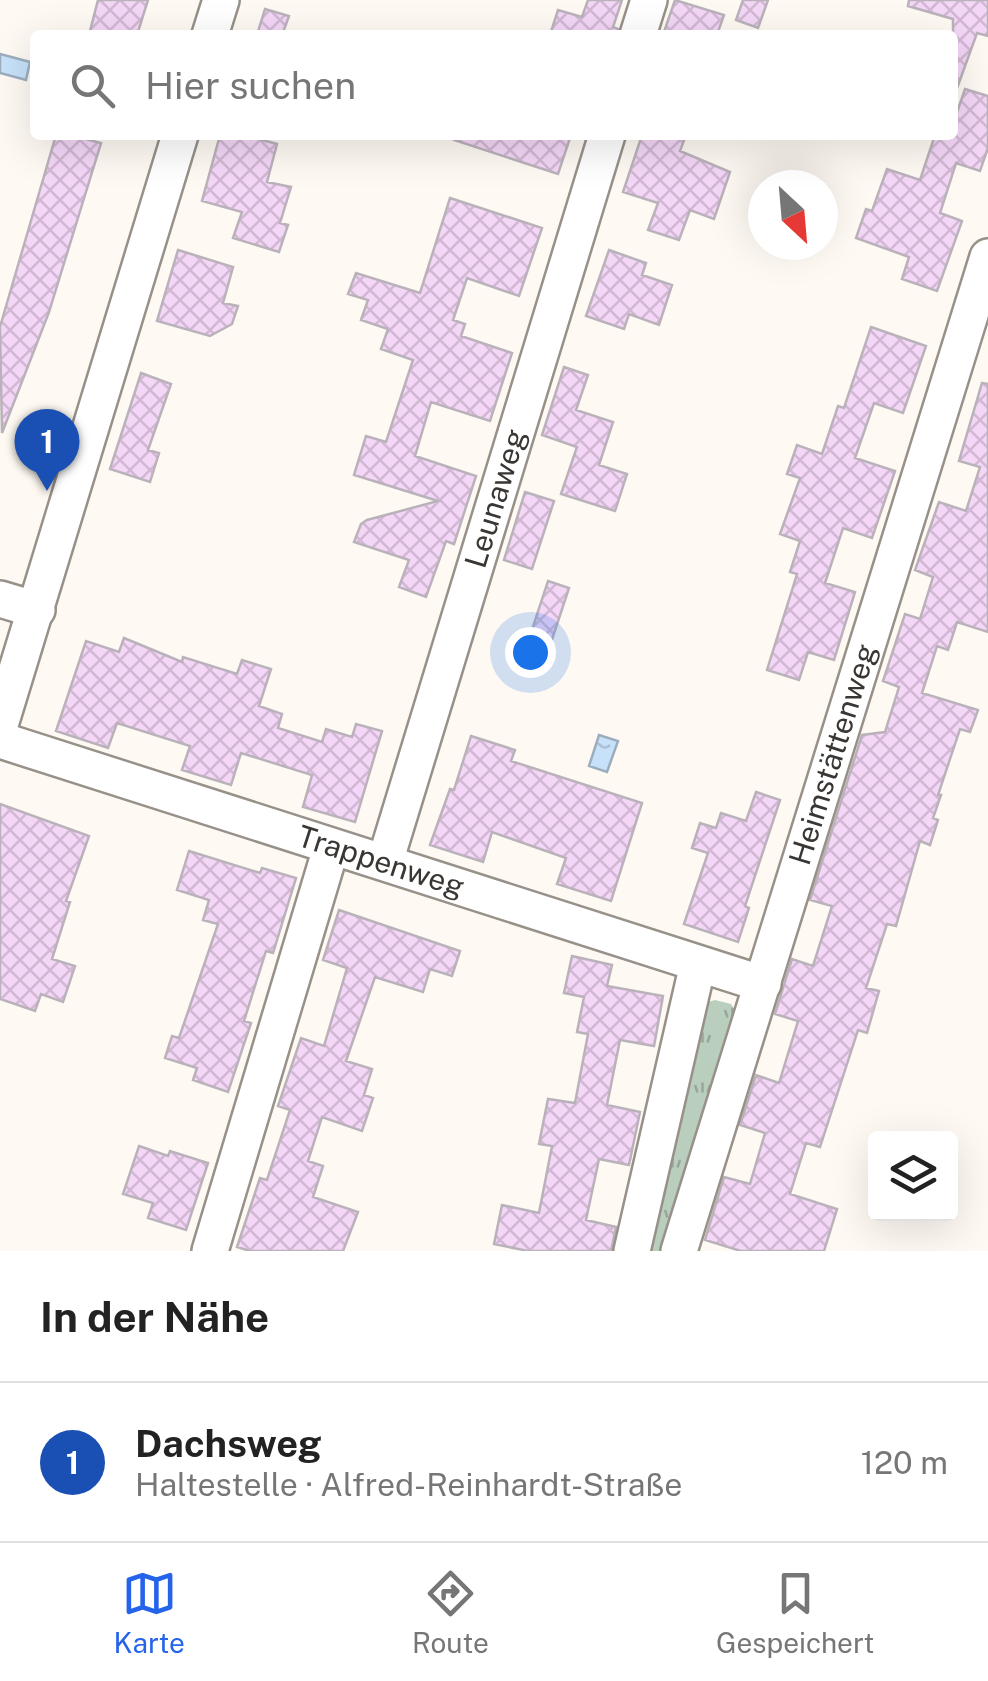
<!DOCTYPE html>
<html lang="de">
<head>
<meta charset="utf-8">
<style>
  :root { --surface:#fff; --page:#f6f6f6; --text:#222; --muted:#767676; --line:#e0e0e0; --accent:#2563eb }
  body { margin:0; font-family:"Public Sans",sans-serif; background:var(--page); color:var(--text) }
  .controls { position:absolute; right:30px; bottom:30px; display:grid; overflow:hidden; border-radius:10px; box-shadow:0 10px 40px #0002 }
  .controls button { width:90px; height:90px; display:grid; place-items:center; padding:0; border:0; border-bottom:2px solid var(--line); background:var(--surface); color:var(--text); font:50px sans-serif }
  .compass { position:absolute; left:748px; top:170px; width:90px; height:90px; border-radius:50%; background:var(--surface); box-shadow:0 10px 40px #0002; rotate:154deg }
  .you { position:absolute; left:530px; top:652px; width:35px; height:35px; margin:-25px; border:8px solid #fff; border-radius:50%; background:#1a73e8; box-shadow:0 0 0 15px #1a73e833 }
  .badge { display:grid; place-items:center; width:65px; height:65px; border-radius:50%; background:var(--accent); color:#fff; font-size:32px; font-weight:700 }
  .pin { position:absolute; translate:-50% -82px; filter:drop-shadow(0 2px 5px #0008) }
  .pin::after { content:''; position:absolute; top:52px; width:35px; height:30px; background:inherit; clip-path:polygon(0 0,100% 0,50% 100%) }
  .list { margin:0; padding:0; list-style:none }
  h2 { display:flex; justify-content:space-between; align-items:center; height:130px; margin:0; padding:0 40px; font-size:42px }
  h2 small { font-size:32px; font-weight:400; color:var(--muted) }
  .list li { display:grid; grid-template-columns:65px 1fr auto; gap:30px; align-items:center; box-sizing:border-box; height:160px; padding:0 40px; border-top:2px solid var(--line) }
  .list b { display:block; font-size:38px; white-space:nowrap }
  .list p { margin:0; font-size:32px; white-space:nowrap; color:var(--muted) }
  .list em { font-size:32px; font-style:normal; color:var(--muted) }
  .icon { flex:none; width:55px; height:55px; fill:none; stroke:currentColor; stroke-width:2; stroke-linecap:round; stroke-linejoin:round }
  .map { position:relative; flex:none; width:988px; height:1251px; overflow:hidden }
  .search { position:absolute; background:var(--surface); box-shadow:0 10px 40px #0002; left:30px; right:30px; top:30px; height:110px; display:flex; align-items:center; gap:25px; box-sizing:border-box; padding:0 35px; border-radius:10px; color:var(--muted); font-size:38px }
  .sheet { height:290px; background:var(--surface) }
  nav { display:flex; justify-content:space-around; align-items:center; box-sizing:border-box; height:140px; border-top:2px solid var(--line); background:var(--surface); font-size:28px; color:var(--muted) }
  nav a { display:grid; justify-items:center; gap:5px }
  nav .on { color:var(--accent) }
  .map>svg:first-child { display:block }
  .grass { fill:url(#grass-tufts) }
  .water { fill:url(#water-ripples); stroke:#9caebe; stroke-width:2.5 }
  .building { fill:url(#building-cross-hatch); stroke:#bab2ba; stroke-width:2.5 }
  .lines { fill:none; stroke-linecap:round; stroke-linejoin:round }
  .minor-casing { stroke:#979189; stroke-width:40 }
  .minor { stroke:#fff; stroke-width:35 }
  .labels { text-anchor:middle; stroke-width:8; stroke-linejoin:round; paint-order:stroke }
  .street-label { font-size:30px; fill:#393633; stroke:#fff }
</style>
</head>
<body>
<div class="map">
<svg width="988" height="1251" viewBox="0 0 988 1251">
  <defs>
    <pattern id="grass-tufts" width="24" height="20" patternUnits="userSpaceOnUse" patternTransform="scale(2.5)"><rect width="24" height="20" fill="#b9cebd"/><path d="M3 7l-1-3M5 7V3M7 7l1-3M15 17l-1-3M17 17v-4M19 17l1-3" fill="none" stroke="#97a89a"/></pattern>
    <pattern id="water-ripples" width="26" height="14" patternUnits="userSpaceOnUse" patternTransform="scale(2.5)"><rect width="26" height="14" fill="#c6e1f9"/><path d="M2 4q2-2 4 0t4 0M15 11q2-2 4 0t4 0" fill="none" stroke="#abc2d6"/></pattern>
    <pattern id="building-cross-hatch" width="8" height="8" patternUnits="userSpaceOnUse" patternTransform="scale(2.5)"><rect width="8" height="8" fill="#f4d6f7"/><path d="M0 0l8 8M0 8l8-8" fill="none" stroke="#d2b8d4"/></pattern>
  </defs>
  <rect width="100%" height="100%" fill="#fef9f2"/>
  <path class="grass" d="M715,1000L731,1004L737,1014L670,1251H646L705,1003Z"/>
  <path class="water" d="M0,54L30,62L26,80L0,73Z
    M599,735L618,741L607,772L589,766Z"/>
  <path class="building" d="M98,0H148L137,35H89Z
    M588,0H622L613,27L618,29L617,35H550L558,10L582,17Z
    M675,0L724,15L717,35H663Z
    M743,0H768L758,28L736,20Z
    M909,0H988V36L977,33L956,91H953V19L908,6Z
    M265,9L289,16L282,35H257Z
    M965,89L988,96V148L980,171L956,163L940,213L962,221L937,291L902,279L909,257L856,238L866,209L872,211L887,169L920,180L935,135H953V124Z
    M56,135H71L101,143L49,312L2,433L0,327Z
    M220,135H244L277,144L267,182L291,187L280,223L288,225L279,252L233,238L242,212L202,201Z
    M455,135H571L558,174L454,140Z
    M642,135H686L680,151L730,172L714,219L690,210L679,240L648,230L658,203L623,192Z
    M450,198L542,228L519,296L467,278L453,320L465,324L461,336L512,353L490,421L431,402L415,456L476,476L454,544L446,541L426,597L399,587L409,560L354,542L361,524L367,520L438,501L354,475L366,436L386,442L413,360L381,349L388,329L361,320L368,300L348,294L356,273L420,293Z
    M178,250L233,267L223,303L238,306L232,324L210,336L157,321Z
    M609,250L646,263L642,275L672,285L659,325L629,314L624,329L586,316Z
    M871,327L926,346L903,413L874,403L855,458L895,471L872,538L843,528L825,583L855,592L834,660L808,652L799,680L767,670L797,574L790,572L800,541L780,534L800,478L787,474L797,445L822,454L838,406L844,408Z
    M564,367L588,375L576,410L613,422L599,465L627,474L615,511L561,494L577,447L542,435Z
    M141,373L171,384L148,450L159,453L150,482L110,469Z
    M982,383L988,384V632L957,622L948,650L937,646L922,693L978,710L970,732L960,729L938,795H941L933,818L938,820L930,845L920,841L896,926L887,924L866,988L879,991L867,1033L858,1030L820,1147L806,1143L790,1194L837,1209L824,1251H741L705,1240L724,1177L750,1184L765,1133L740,1125L756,1075L779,1083L798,1021L775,1014L792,959L813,966L832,906L810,900L862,735L885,732L899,687L883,681L905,614L920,619L933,577L915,570L939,502L966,511L980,467L959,461Z
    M525,492L554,501L532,569L504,560Z
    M548,581L569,588L546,658L525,651Z
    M124,638L182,662L183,657L237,674L242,660L271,669L259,706L282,714L278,728L322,742L326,729L352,737L356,724L382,731L355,822L303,807L312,775L241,753L231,785L182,770L190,746L117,723L108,748L56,731L86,641L119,652Z
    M471,736L515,750L511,761L642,803L611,901L557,884L566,858L492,832L483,862L430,845L450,789L454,790Z
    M756,792L780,800L745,906L749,908L738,942L684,924L708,853L692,848L700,823L716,828L721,813L746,821Z
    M0,804L89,836L66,901L70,902L52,959L75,966L63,1002L41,994L35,1011L0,999Z
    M189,851L260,873L262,868L296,878L273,953L266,951L244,1021L251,1023L228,1092L193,1080L197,1068L165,1058L172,1036L179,1038L218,924L203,920L209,900L177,890Z
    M339,910L460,951L452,976L430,969L423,992L375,977L346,1061L372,1069L364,1095L373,1098L362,1131L322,1117L308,1161L323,1166L313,1197L358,1212L343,1251H250L237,1247L260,1178L267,1180L290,1110L278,1106L301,1038L324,1046L347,968L323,960Z
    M572,956L612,965L607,986L663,996L654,1046L620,1040L607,1105L640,1112L629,1165L599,1159L586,1220L616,1227L611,1251H528L494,1244L502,1205L539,1213L552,1146L539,1144L548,1099L575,1103L588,1034L577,1032L584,997L564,993Z
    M139,1146L168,1156L170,1151L208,1163L186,1230L148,1218L153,1203L123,1194Z"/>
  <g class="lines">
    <g class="minor-casing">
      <g id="minor">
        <path d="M210,35L221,0"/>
        <path d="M638,35L649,0"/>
        <path d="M0,599L37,610"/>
        <path d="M0,725L180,135"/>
        <path id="s1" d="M0,740L763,984"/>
        <path id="s2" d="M385,862L607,135"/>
        <path d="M210,1251L331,848"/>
        <path d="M632,1251L698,964"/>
        <path id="s3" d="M679,1251L988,257"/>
      </g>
    </g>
    <use href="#minor" class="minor"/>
  </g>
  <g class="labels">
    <g class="street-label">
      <text dy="10" stroke="none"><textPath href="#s2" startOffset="380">Leunaweg</textPath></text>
      <text dy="10" stroke="none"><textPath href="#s3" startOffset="520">Heimstättenweg</textPath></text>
      <text dy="10" stroke="none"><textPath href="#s1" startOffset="400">Trappenweg</textPath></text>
    </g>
  </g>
</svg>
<div class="controls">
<button><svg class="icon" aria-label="layers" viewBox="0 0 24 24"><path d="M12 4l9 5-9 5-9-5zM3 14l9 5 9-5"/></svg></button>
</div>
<svg class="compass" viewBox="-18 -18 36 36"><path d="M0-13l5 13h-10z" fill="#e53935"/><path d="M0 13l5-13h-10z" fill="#767676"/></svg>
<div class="you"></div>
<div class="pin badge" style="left:47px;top:491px;background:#1a4fb4">1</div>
<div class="search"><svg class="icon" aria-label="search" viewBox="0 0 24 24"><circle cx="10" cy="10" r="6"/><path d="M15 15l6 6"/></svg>Hier suchen</div>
</div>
<section class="sheet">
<h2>In der Nähe<small></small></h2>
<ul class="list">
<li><span class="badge" style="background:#1a4fb4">1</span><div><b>Dachsweg</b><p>Haltestelle · Alfred-Reinhardt-Straße</p></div><em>120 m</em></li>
</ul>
</section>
<nav>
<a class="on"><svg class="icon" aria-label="map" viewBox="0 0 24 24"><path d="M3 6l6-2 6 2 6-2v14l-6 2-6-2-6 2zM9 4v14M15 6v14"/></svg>Karte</a>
<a><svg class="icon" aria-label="directions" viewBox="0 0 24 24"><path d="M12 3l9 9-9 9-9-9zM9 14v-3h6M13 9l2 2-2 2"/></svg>Route</a>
<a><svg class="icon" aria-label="saved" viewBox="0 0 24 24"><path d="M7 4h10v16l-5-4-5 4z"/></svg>Gespeichert</a>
</nav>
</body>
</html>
